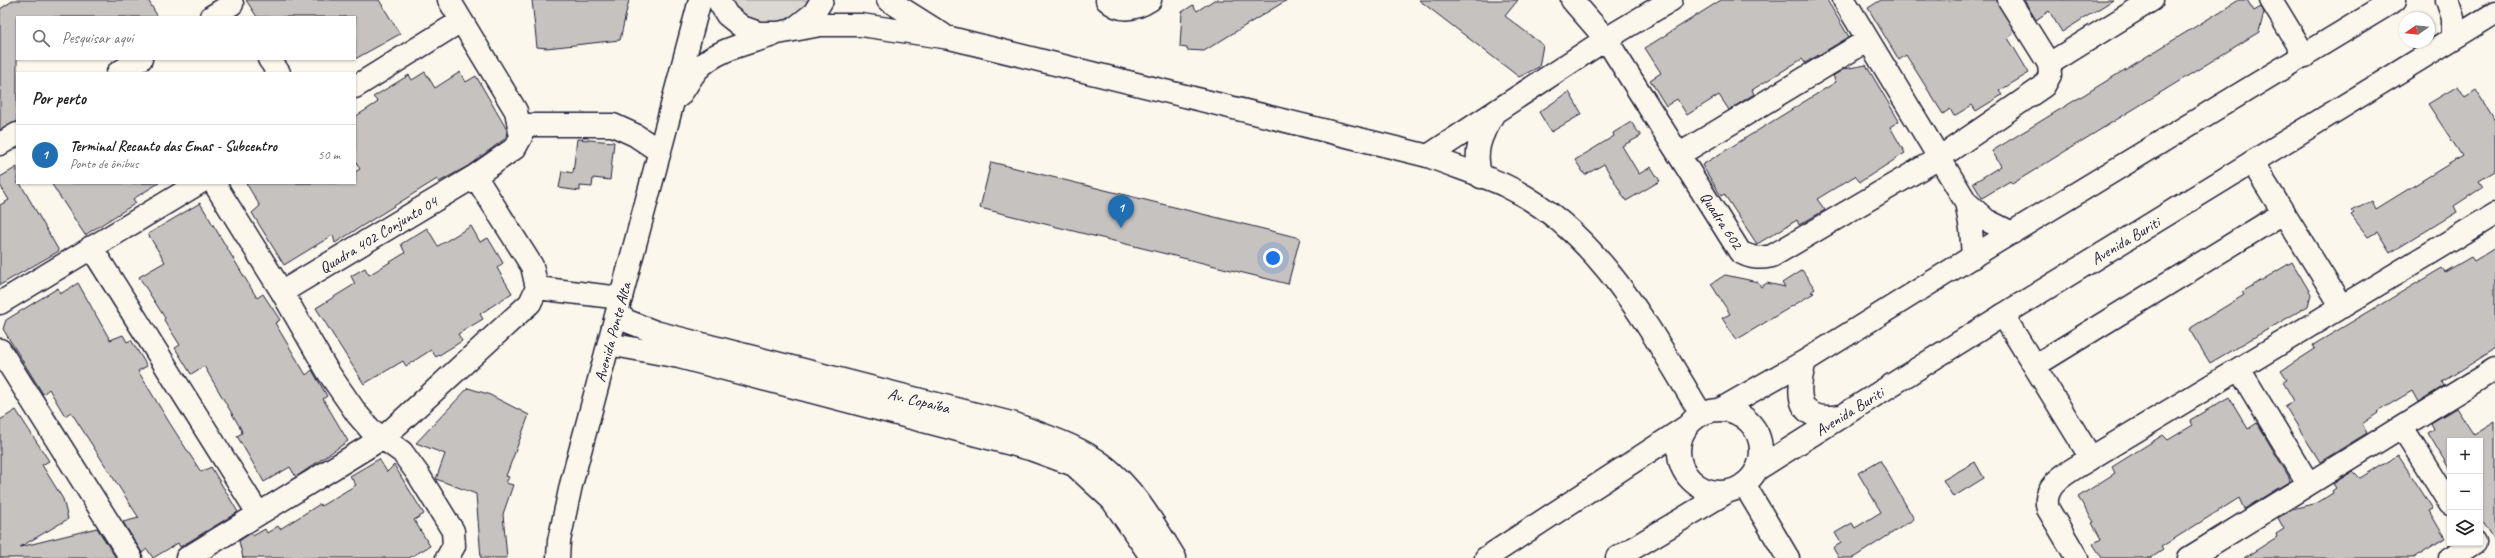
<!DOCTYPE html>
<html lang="pt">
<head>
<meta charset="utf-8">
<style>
  :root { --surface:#fff; --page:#f2f2f2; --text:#222; --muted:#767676; --line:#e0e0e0; --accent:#1f6fb2 }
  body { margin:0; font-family:Caveat,sans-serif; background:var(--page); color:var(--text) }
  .controls { position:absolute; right:12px; bottom:12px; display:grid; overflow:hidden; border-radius:0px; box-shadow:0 1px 3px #0004 }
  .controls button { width:36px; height:36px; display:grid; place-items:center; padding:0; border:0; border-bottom:1px solid var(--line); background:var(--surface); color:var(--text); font:20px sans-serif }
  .compass { position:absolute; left:2399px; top:12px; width:36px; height:36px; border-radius:50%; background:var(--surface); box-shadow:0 1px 3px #0004; rotate:256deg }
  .you { position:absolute; left:1273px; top:258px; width:14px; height:14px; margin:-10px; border:3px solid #fff; border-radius:50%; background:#1a73e8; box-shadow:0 0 0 6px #1a73e833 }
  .badge { display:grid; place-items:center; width:26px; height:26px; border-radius:50%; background:var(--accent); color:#fff; font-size:13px; font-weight:700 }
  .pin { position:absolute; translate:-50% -33px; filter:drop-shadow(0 1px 2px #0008) }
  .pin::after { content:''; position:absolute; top:21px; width:14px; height:12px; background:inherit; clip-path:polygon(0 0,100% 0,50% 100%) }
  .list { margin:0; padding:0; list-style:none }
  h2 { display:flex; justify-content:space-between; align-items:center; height:52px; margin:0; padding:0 16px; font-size:17px }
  h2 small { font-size:13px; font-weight:400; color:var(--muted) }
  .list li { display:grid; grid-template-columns:26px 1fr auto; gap:12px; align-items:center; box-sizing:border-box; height:60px; padding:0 16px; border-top:1px solid var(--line) }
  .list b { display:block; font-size:15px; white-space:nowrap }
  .list p { margin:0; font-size:13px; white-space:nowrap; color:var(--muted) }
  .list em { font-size:13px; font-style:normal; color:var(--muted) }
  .icon { flex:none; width:22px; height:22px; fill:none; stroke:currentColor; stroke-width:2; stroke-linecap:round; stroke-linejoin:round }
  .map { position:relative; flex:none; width:2495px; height:558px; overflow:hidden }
  .search { position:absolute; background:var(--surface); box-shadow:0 1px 3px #0004; left:16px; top:16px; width:340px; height:44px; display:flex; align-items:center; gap:10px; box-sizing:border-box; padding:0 14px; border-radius:0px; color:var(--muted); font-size:15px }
  .panel { position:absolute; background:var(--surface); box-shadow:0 1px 3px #0004; left:16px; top:72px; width:340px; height:112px; border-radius:0px }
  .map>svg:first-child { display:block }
  .green { fill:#dbd8d3; stroke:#7e7d87 }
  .building { fill:#c6c2c0; stroke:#22223b }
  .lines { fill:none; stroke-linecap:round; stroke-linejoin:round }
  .street-casing { stroke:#22223b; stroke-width:25 }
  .secondary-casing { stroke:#22223b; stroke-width:25 }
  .street { stroke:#fbf7ec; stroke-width:22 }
  .secondary { stroke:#fbf7ec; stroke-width:22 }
  .labels { text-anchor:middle; stroke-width:4; stroke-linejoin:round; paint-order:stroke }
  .street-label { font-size:16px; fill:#22223b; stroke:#fbf7ec }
</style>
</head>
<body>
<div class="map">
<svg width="2495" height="558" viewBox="0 0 2495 558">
  <rect width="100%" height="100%" fill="#fbf7ec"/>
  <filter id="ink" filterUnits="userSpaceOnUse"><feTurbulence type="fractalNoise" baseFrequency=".025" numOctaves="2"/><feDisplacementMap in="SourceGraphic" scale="8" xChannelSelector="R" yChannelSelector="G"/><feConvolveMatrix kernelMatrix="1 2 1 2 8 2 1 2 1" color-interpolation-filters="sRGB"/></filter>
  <g filter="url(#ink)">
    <path class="green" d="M729,0H811C808,5 804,8 800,11C777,30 746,26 729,0Z"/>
    <path class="building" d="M14,0H148L158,17H17V122L0,130V9Z
      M246,0H379L400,34L355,59V17H257Z
      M532,0H629L620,40L547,48L537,47Z
      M1214,0H1287L1204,51L1187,50V48L1180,47L1182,12L1193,5L1197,11Z
      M1419,0H1518L1505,16L1543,45L1539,67L1519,77Z
      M1721,0H1827L1849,37L1805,63L1802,59L1752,90L1754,94L1729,110L1719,95L1687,115L1677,99L1666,106L1650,80L1661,73L1645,48Z
      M1881,0H1997L2015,32L2008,38L2029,73L1999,91L2002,95L1976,111L1972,105L1954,116L1950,109L1943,114L1906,55L1899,60L1868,8Z
      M2024,0H2113L2062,32L2049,11L2036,20Z
      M2239,0H2247L2254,11L2261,7L2264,12L2259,32L2012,184L2010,181L1982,198L1973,183L2001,166L1992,151Z
      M1866,65L1899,121L1890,127L1905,153L1860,182L1855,176L1817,199L1825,210L1799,225L1797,220L1757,244L1724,194L1721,196L1702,165L1836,82L1833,76L1844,69Z
      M425,72L435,88L460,72L466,82L476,76L507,130L506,138L468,166L439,182L437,179L335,243L333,235L284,265L252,213L260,206L246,183H355V172L360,169L355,160V117L378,102L373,97L409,75L412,80Z
      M2458,86L2465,97L2476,90L2495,121V171L2479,181L2483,187L2454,206L2457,212L2390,253L2377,232L2368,237L2351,215L2354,213L2352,211L2372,201L2376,209L2462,156L2428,104Z
      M1569,92L1582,114L1551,132L1539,112Z
      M1631,122L1641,136L1622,146L1639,174L1651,167L1660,181L1626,201L1604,164L1585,175L1575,160L1614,136L1613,133Z
      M577,139L614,142L610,180L593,178L592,187L580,186V191L559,188L562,171L573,173Z
      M991,162L1300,238L1288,284L980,208Z
      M17,167V183H20L59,251L0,285V205L9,200L0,185V177Z
      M51,183H159L133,199L136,203L85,235Z
      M200,203L257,298L263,294L280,320L275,323L306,375L312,370L327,396L323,399L348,441L296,477L290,467L264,482L237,436L242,433L241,429L204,366L191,374L175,348L180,345L164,320L165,318L139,277L165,262L148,234Z
      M471,226L480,242L488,238L503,263L497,268L512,293L480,314L483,319L458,334L462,341L436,357L431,350L406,366L403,361L364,384L316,308L355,284L351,276L365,268L369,275L405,253L401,244L427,228L438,246Z
      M2495,248V349L2442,382L2444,386L2418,402L2412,391L2377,412L2378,413L2362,424L2367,433L2320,462L2285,406L2294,401L2283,382L2287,380L2281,371L2315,349L2313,345L2442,268L2445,272L2471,257L2474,261Z
      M2292,262L2311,294L2308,306L2210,363L2189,329L2244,295L2242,292Z
      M1802,270L1815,289L1811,292L1814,293L1736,340L1722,318L1730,314L1711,284L1725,275L1758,282L1761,287L1767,283L1785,287L1782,283Z
      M78,283L110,340L123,335L127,342L131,340L147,366L138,371L169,422L201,472L211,467L238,512L180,547L178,543L153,558L147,549L142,553L123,522L139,518L71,412L65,416L49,389L43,394L3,329L6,320L58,288L60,294Z
      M468,388L488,394L529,415L506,476L509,477L506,483L513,485L503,514L507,558H481L476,494L436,479L445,454L416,443Z
      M2229,397L2248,429L2257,423L2289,477L2290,481L2244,509L2239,498L2161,547L2163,550L2151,558H2102L2093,544L2101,539L2092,523L2094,522L2078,497L2115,473L2112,467L2163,435L2168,440L2193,425L2190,420Z
      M2456,408L2474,435L2495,422V543L2480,519V441H2450V470L2428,433L2434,429L2431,423Z
      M16,410L49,461L42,465L63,499L68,519L20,547L97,528L116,558H0V420Z
      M2398,455L2433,509L2429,511L2445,538L2413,558H2244L2277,537L2276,534L2284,529L2278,518L2292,509L2317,503L2333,493L2332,491L2336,488L2333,484L2353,471L2360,478Z
      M379,459L387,472L394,465L424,514L414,520L430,546L409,558H243L239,541L251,533L253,536L265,529L267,533L278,526L280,529L320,504L321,506L356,485L350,476Z
      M1880,460L1914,519L1853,558H1839L1833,548L1841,543L1835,533L1852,523L1855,528L1881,512L1858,473Z
      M1975,462L1984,478L1953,497L1943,480Z"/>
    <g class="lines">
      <g class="street-casing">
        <path id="street" d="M1107,0C1121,13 1136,9 1150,0
          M1572,0L1606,39L1740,252C1751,258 1759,259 1772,256L1939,158L2044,86L2050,75L2049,64L2152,0
          M1844,0L1966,202L1986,220L2012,233
          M2009,0L2049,64
          M2271,0L2305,56
          M211,17L232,4
          M269,59L279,73
          M118,73L141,59
          M355,87L461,21
          M520,125H613L635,135L659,151
          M0,144L17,134
          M1680,154L1868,40
          M1428,156L1606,39L1671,0
          M2252,162L2342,307
          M1481,177C1473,153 1480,136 1493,115
          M214,183L282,292L328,372L357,414L370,429L402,452L418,474L453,531L454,546L447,558
          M1966,202L1971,229L1973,257
          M91,247L258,513
          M537,288L621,298
          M282,292L475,176L515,148L521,137L516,111L449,0
          M0,303L199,183
          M2003,315L2091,458
          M0,350L131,558
          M2036,365L2283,213
          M2239,369L2308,483
          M2402,427L2450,504
          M187,558L384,437L530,303L537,288L532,266L475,176
          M2077,558L2048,509C2040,483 2073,470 2091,458L2495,214
          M2189,558L2495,369
          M2450,558L2474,543"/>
      </g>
      <g class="secondary-casing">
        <path id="secondary" d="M718,0L727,15L742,27L759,33H778L820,25H861L950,38L1428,156C1453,166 1479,174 1504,185C1598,229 1650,330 1701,414
          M888,0L942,34
          M2447,0L2453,18V38
          M795,28L814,13L822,0
          M679,96C686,88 690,78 697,70C716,49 747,44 773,35
          M617,313L627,321L655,332L1015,424C1044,436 1077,445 1102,464C1134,488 1154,524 1175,558
          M609,344L679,357L1030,449L1074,465L1112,500L1152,558
          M1805,361C1796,394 1796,423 1839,416
          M1721,409L1805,361L1993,244L2395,0
          M1679 451a41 41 0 1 1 82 0a41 41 0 1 1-82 0Z
          M1756,470L2003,315L2495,13
          M1744,484L1788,558
          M558,558L559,541L571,485L700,0
          M1486,558L1686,427
          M1617,558L1727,492"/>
      </g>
      <use href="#street" class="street"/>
      <use href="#secondary" class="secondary"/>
    </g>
  </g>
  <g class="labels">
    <g class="street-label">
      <text transform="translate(1722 220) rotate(57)" y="6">Quadra 602</text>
      <text transform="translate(378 234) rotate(-31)" y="6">Quadra 402 Conjunto 04</text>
      <text transform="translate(2125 240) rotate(-31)" y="6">Avenida Buriti</text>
      <text transform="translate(612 332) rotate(-75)" y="6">Avenida Ponte Alta</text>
      <text transform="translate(919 400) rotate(14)" y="6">Av. Copaíba</text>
      <text transform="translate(1849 411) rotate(-32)" y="6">Avenida Buriti</text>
    </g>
  </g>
</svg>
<div class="controls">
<button>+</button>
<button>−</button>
<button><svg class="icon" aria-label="layers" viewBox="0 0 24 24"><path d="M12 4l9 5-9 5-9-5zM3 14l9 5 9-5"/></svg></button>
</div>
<svg class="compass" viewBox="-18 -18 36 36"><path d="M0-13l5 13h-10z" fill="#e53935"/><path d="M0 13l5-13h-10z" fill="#767676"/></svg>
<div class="you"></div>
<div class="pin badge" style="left:1121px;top:228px">1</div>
<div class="search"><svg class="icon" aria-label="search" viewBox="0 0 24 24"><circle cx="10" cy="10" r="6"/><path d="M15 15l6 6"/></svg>Pesquisar aqui</div>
<section class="panel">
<h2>Por perto<small></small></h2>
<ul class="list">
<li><span class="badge">1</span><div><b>Terminal Recanto das Emas - Subcentro</b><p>Ponto de ônibus</p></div><em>50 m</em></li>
</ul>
</section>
</div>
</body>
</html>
